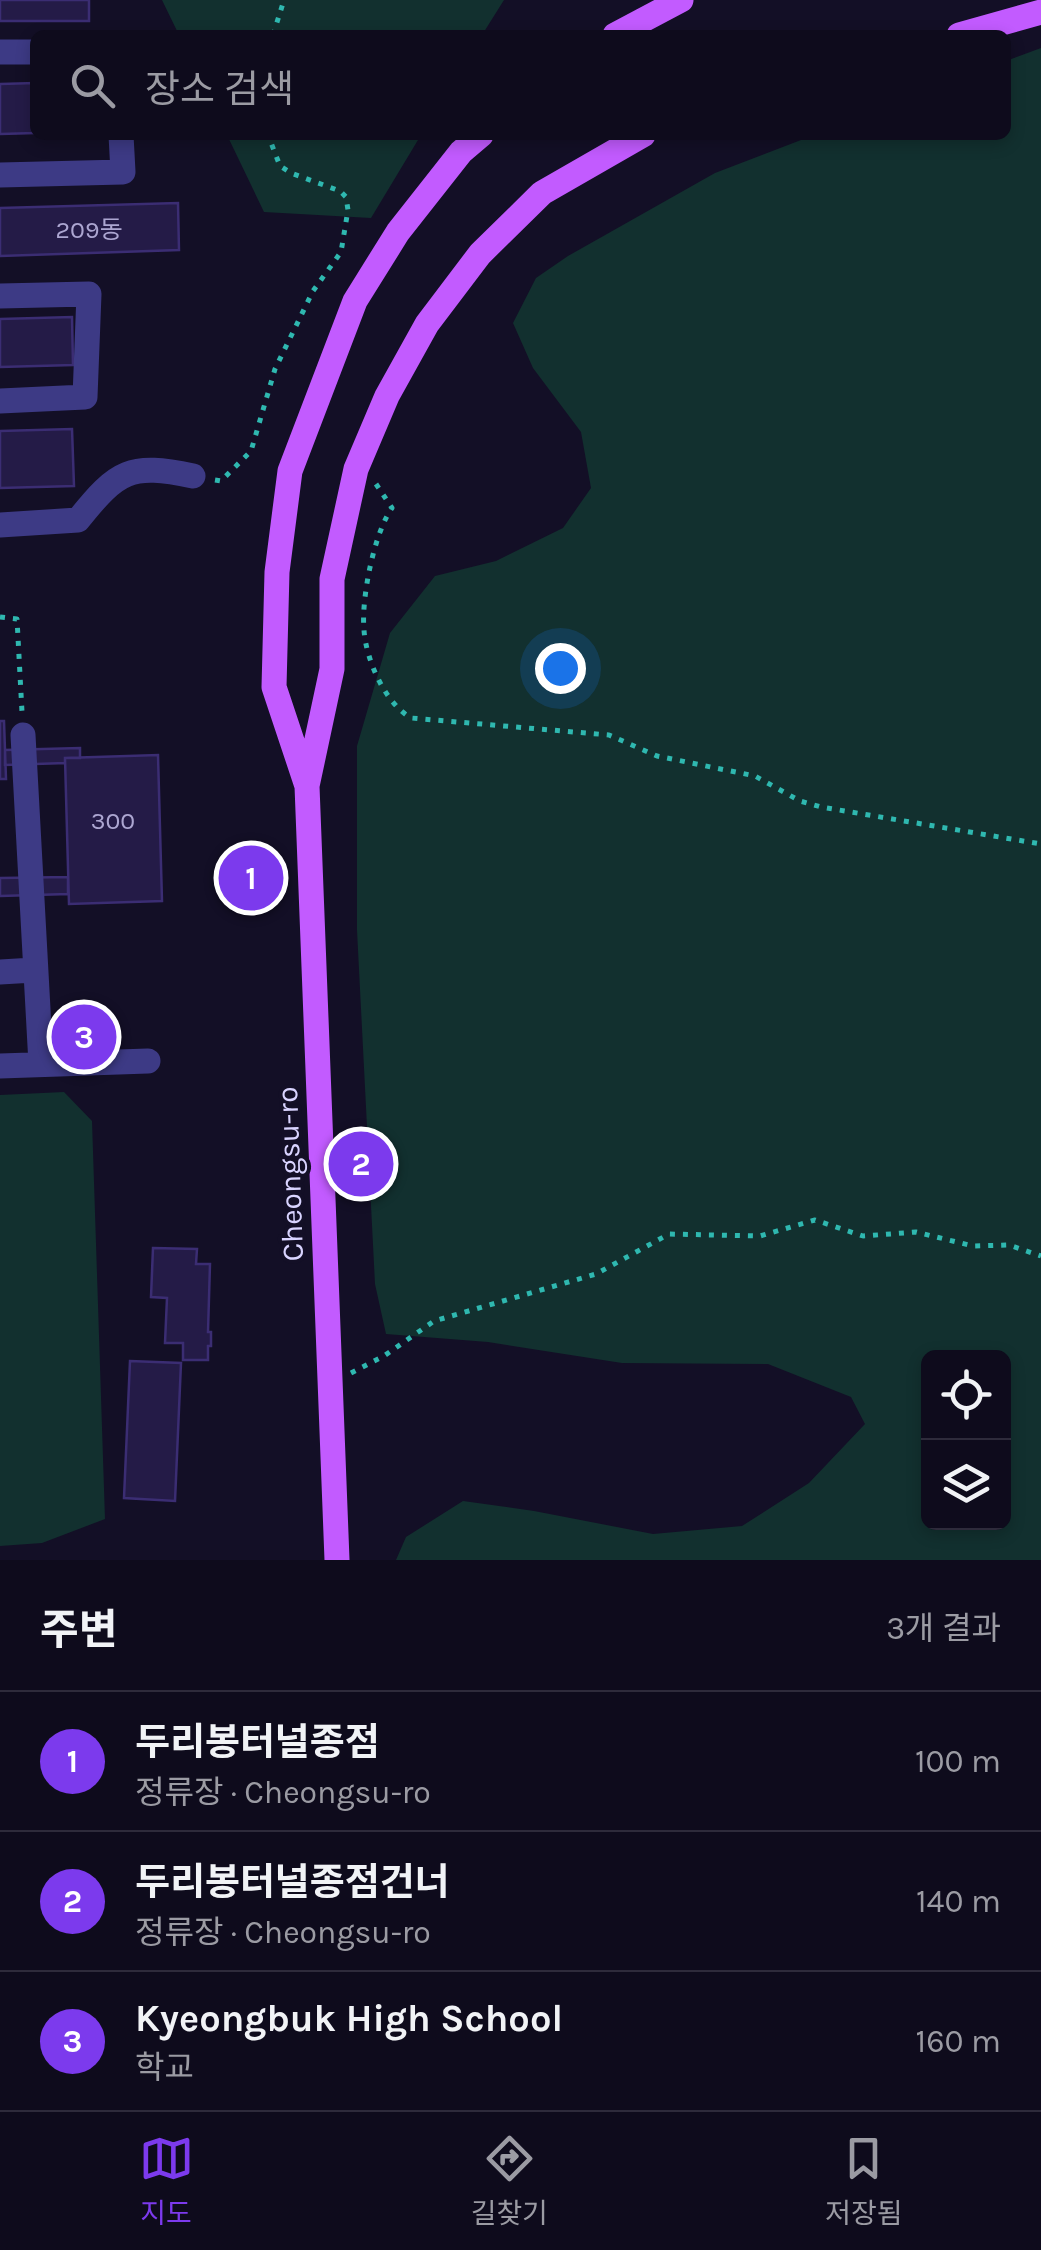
<!DOCTYPE html>
<html lang="ko">
<head>
<meta charset="utf-8">
<style>
  :root { --surface:#0e0b1c; --page:#1c1929; --text:#f1f3f6; --muted:#9b9ba3; --line:#2e2b3b; --accent:#7c3aed }
  body { margin:0; font-family:Karla,"Noto Sans KR",sans-serif; background:var(--page); color:var(--text) }
  .controls { position:absolute; right:30px; bottom:30px; display:grid; overflow:hidden; border-radius:15px; box-shadow:0 5px 15px #0003 }
  .controls button { width:90px; height:90px; display:grid; place-items:center; padding:0; border:0; border-bottom:2px solid var(--line); background:var(--surface); color:var(--text); font:50px sans-serif }
  .you { position:absolute; left:560px; top:668px; width:35px; height:35px; margin:-25px; border:8px solid #fff; border-radius:50%; background:#1a73e8; box-shadow:0 0 0 15px #1a73e833 }
  .badge { display:grid; place-items:center; width:65px; height:65px; border-radius:50%; background:var(--accent); color:#fff; font-size:32px; font-weight:700 }
  .pin { position:absolute; translate:-50% -50%; border:5px solid #fff; box-shadow:0 2px 10px #0006 }
  .list { margin:0; padding:0; list-style:none }
  h2 { display:flex; justify-content:space-between; align-items:center; height:130px; margin:0; padding:0 40px; font-size:42px }
  h2 small { font-size:32px; font-weight:400; color:var(--muted) }
  .list li { display:grid; grid-template-columns:65px 1fr auto; gap:30px; align-items:center; box-sizing:border-box; height:140px; padding:0 40px; border-top:2px solid var(--line) }
  .list b { display:block; font-size:38px; white-space:nowrap }
  .list p { margin:0; font-size:32px; white-space:nowrap; color:var(--muted) }
  .list em { font-size:32px; font-style:normal; color:var(--muted) }
  .icon { flex:none; width:55px; height:55px; fill:none; stroke:currentColor; stroke-width:2; stroke-linecap:round; stroke-linejoin:round }
  .map { position:relative; flex:none; width:1041px; height:1560px; overflow:hidden }
  .search { position:absolute; background:var(--surface); box-shadow:0 5px 15px #0003; left:30px; right:30px; top:30px; height:110px; display:flex; align-items:center; gap:25px; box-sizing:border-box; padding:0 35px; border-radius:15px; color:var(--muted); font-size:38px }
  .sheet { height:550px; background:var(--surface) }
  nav { display:flex; justify-content:space-around; align-items:center; box-sizing:border-box; height:140px; border-top:2px solid var(--line); background:var(--surface); font-size:28px; color:var(--muted) }
  nav a { display:grid; justify-items:center; gap:5px }
  nav .on { color:var(--accent) }
  .map>svg:first-child { display:block }
  .green { fill:#12302f; fill-rule:evenodd }
  .building { fill:#241b47; stroke:#3b2d73; stroke-width:2.5 }
  .lines { fill:none; stroke-linecap:round; stroke-linejoin:round }
  .path { stroke:#2fb8b0; stroke-width:5; stroke-dasharray:5 8; stroke-linecap:butt }
  .minor { stroke:#3d3a85; stroke-width:25 }
  .major { stroke:#c25bff; stroke-width:25 }
  .labels { text-anchor:middle; stroke-width:8; stroke-linejoin:round; paint-order:stroke }
  .number-label { font-size:25px; fill:#aca6d1 }
  .street-label { font-size:30px; fill:#d9d4ff; stroke:#130f26 }
</style>
</head>
<body>
<div class="map">
<svg width="1041" height="1560" viewBox="0 0 1041 1560">
  <rect width="100%" height="100%" fill="#130f26"/>
  <path class="green" d="M162,0H504L482,35H179Z
    M1041,48V1560H396L406,1537L463,1501L534,1511L653,1534L742,1526L809,1483L865,1424L851,1397L768,1364L622,1363L488,1342L386,1334L375,1284L357,930V746L390,633L435,576L496,561L563,528L591,488L581,432L533,368L513,323L536,278L568,256L715,173L814,135H1006V61ZM928,1358H1004V1522H928Z
    M227,135H421L371,218L264,212Z
    M64,1092L92,1121L105,1519L42,1543L0,1546V1095Z"/>
  <path class="building" d="M0,0H89V21H0Z
    M35,83V133L0,134V84Z
    M178,203L179,250L0,256V208Z
    M72,317L73,365L0,367V319Z
    M72,429L74,486L0,488V431Z
    M0,721H4L6,779H0Z
    M80,748V758H65V763L5,765V750Z
    M158,755L162,901L69,904L65,758Z
    M68,877V894L0,896V878Z
    M153,1248L197,1249L196,1264H210L208,1332H211V1346H208V1360H183V1343H165L167,1298L151,1297Z
    M130,1361L181,1363L175,1501L124,1498Z"/>
  <g class="lines">
    <path class="path" d="M273,35L284,0
      M215,480L221,481L251,451L275,369L313,291L341,252L348,210L346,197L340,191L291,173L280,166L268,135
      M376,484L392,508C374,533 361,599 364,630C366,660 385,703 411,718L609,735L657,756L755,776L800,801L821,807L1041,844
      M0,617L17,619L22,712
      M351,1373L384,1356L434,1321L596,1274L669,1234L760,1236L815,1220L863,1236L916,1232L973,1246L1009,1245L1041,1256"/>
    <path class="minor" d="M0,52H35
      M0,175L123,172L121,135
      M0,296L89,294L85,397L0,401
      M0,525L78,520C118,470 130,463 193,476
      M23,735L41,1064
      M0,972L34,970
      M0,1066L148,1061"/>
    <path class="major" d="M615,35L681,0
      M959,35L1041,12
      M307,786L274,687L277,572L290,471L355,301L398,232L461,152L481,135
      M337,1560L307,786L332,669V579L356,469L387,396L427,324L480,254L542,193L643,135"/>
  </g>
  <g class="labels">
    <g class="number-label">
      <text x="89" y="238">209동</text>
      <text x="113" y="829">300</text>
    </g>
    <g class="street-label">
      <text transform="translate(290 1174) rotate(-92)" y="10">Cheongsu-ro</text>
    </g>
  </g>
</svg>
<div class="controls">
<button><svg class="icon" aria-label="locate" viewBox="0 0 24 24"><circle cx="12" cy="12" r="6"/><path d="M12 2v4M12 18v4M2 12h4M18 12h4"/></svg></button>
<button><svg class="icon" aria-label="layers" viewBox="0 0 24 24"><path d="M12 4l9 5-9 5-9-5zM3 14l9 5 9-5"/></svg></button>
</div>
<div class="you"></div>
<div class="pin badge" style="left:251px;top:878px">1</div>
<div class="pin badge" style="left:361px;top:1164px">2</div>
<div class="pin badge" style="left:84px;top:1037px">3</div>
<div class="search"><svg class="icon" aria-label="search" viewBox="0 0 24 24"><circle cx="10" cy="10" r="6"/><path d="M15 15l6 6"/></svg>장소 검색</div>
</div>
<section class="sheet">
<h2>주변<small>3개 결과</small></h2>
<ul class="list">
<li><span class="badge">1</span><div><b>두리봉터널종점</b><p>정류장 · Cheongsu-ro</p></div><em>100 m</em></li>
<li><span class="badge">2</span><div><b>두리봉터널종점건너</b><p>정류장 · Cheongsu-ro</p></div><em>140 m</em></li>
<li><span class="badge">3</span><div><b>Kyeongbuk High School</b><p>학교</p></div><em>160 m</em></li>
</ul>
</section>
<nav>
<a class="on"><svg class="icon" aria-label="map" viewBox="0 0 24 24"><path d="M3 6l6-2 6 2 6-2v14l-6 2-6-2-6 2zM9 4v14M15 6v14"/></svg>지도</a>
<a><svg class="icon" aria-label="directions" viewBox="0 0 24 24"><path d="M12 3l9 9-9 9-9-9zM9 14v-3h6M13 9l2 2-2 2"/></svg>길찾기</a>
<a><svg class="icon" aria-label="saved" viewBox="0 0 24 24"><path d="M7 4h10v16l-5-4-5 4z"/></svg>저장됨</a>
</nav>
</body>
</html>
